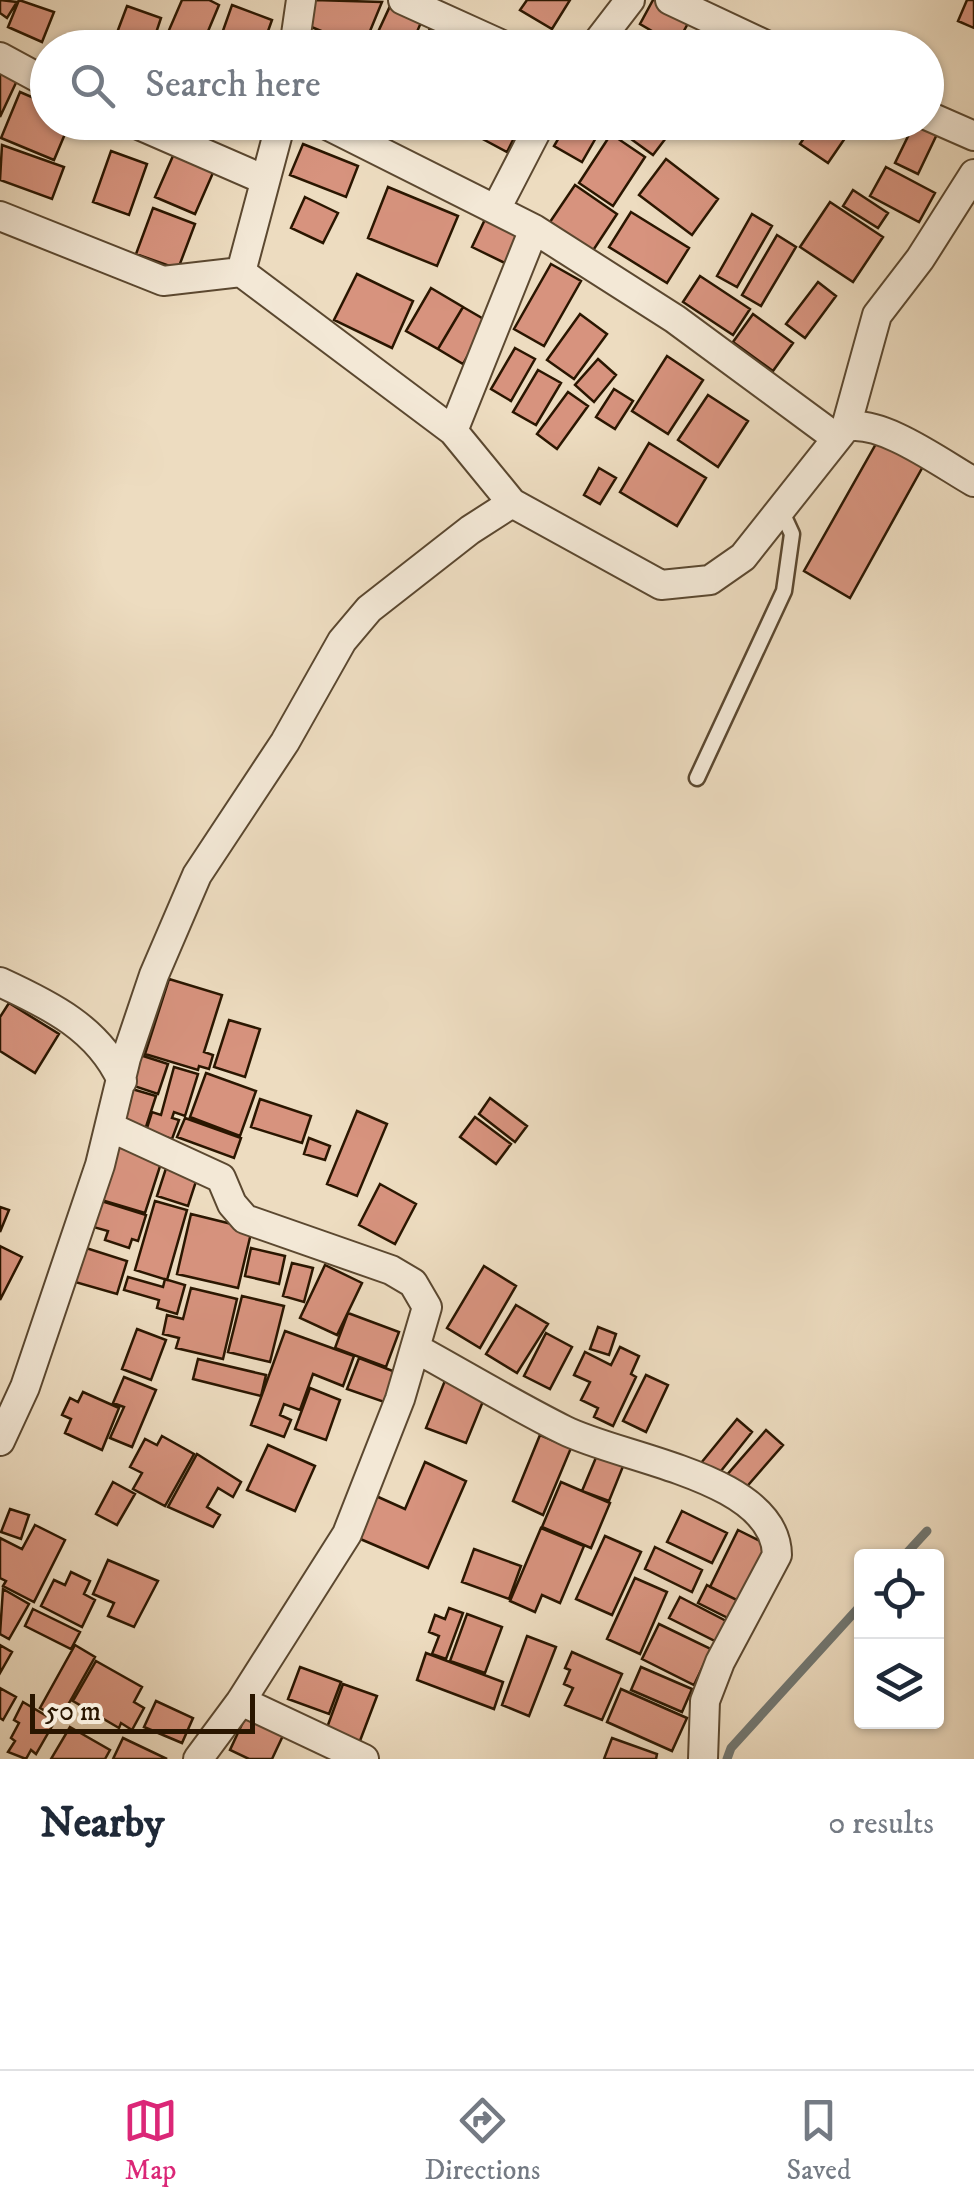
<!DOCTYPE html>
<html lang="en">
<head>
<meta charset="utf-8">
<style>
  :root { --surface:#fff; --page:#f6f6f7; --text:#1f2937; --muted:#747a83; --line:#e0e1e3; --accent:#db2777 }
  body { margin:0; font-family:"IM FELL DW Pica",serif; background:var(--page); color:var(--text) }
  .controls { position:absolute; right:30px; bottom:30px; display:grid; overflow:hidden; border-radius:10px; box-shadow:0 2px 8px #0004 }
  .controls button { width:90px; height:90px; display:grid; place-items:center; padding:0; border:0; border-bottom:2px solid var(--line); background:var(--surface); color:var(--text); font:50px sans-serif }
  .scale { position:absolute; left:30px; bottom:25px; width:225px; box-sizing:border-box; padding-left:10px; border:5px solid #2a1600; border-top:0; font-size:28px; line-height:35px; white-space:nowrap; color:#2a1600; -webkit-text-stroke:8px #f3e8d6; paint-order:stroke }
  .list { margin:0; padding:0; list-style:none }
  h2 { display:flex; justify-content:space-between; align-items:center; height:130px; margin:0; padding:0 40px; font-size:42px }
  h2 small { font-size:32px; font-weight:400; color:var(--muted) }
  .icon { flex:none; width:55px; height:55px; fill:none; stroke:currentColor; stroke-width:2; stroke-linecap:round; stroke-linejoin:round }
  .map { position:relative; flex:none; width:974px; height:1759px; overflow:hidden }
  .search { position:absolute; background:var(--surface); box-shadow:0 2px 8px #0004; left:30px; right:30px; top:30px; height:110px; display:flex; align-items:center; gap:25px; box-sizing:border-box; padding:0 35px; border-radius:55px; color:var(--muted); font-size:38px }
  .sheet { height:310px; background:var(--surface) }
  nav { display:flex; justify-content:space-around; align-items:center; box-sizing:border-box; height:140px; border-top:2px solid var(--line); background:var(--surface); font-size:28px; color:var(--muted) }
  nav a { display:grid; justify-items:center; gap:5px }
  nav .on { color:var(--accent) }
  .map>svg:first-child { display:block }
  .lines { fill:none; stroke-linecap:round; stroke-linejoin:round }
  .stream { stroke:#717772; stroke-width:9 }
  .building { fill:#d7937e; stroke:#2a1600; stroke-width:2.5 }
  .service-casing { stroke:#5b4830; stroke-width:19 }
  .minor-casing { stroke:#5b4830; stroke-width:32 }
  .service { stroke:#f3e8d6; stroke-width:14 }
  .minor { stroke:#f3e8d6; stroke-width:28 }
</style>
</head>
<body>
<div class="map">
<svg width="974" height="1759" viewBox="0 0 974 1759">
  <rect width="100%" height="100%" fill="#eddcc0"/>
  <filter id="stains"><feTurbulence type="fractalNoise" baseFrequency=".002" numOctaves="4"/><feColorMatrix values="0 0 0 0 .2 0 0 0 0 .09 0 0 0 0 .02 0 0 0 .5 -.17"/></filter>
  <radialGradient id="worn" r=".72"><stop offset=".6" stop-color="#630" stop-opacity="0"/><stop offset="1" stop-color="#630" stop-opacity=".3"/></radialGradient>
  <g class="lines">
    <path class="stream" d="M904,1556L927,1531
      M727,1759L731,1748L862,1604"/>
  </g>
  <path class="building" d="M0,0L17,2L7,18L0,13Z
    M19,0L54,12L42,42L8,27Z
    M182,0H209L219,5L201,48H191L166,37Z
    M314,0L382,2L363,48L304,24Z
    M527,0H570L552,29L520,10Z
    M653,0H659L691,18L676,45L640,24Z
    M967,0H974V28L958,21Z
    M391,4L423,18L410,48L372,45Z
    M232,5L272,20L262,48H236L219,42Z
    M127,6L161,18L151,48L115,38Z
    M434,21L465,37L459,48H420Z
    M702,25L740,48L690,46Z
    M0,65L21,72L0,117Z
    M20,92L48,104V122H70L54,160L1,138Z
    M451,122H522L507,152Z
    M568,122H605L582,162L554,146Z
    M626,122H654L669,134L653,155L620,131Z
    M815,122L854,125L828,163L800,144Z
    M915,122L939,130L918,174L895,163Z
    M611,134L645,157L613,206L579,183Z
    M303,144L358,166L346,197L290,175Z
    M2,145L64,167L52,199L0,180Z
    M176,149L216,166L195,214L155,197Z
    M111,151L147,164L129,215L93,202Z
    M666,159L718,199L692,235L639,195Z
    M886,167L935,193L919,222L870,196Z
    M575,185L617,214L592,252L550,222Z
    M388,187L458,216L437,266L368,238Z
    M853,190L888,213L878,228L843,206Z
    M305,197L338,213L323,243L291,228Z
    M830,202L883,237L853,282L800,247Z
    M153,208L195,224L178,269L136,254Z
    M631,212L689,248L667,283L609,247Z
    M488,213L527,232L511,266L472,247Z
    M752,214L772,226L737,287L717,276Z
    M777,235L796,247L761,306L742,295Z
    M551,264L581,281L544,346L514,329Z
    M357,274L413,301L392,348L334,320Z
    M700,276L750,309L733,335L683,302Z
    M818,282L836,296L805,338L786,324Z
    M431,288L463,307L438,349L406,331Z
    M463,307L487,321L463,364L438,349Z
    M580,314L607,334L574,379L547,360Z
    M753,314L793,343L773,371L733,342Z
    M515,348L535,359L511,401L491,389Z
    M667,356L703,380L668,434L632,411Z
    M598,359L616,375L594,402L575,385Z
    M538,370L561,383L536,425L513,412Z
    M614,389L633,401L615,429L596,417Z
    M568,392L588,406L557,449L537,434Z
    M708,395L748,421L718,467L678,440Z
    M881,435L926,461L850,598L804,571Z
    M649,443L706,478L677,526L620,492Z
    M599,468L616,478L600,504L584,495Z
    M169,979L222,995L204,1052L213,1055L209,1069L199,1066L198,1070L145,1054Z
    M9,1003L59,1034L35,1073L0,1051V1017Z
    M229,1020L260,1029L245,1077L214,1067Z
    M140,1055L168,1064L158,1094L131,1085Z
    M174,1067L198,1074L185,1116L174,1112L172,1118L179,1120L172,1139L146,1131L152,1112L161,1115Z
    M206,1073L256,1091L240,1136L190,1117Z
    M132,1089L156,1096L145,1130L122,1123Z
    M490,1098L527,1126L515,1142L479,1114Z
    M260,1099L311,1116L302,1143L251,1127Z
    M357,1111L387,1124L357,1196L327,1184Z
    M475,1117L511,1144L496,1164L460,1137Z
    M185,1118L241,1138L234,1158L177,1137Z
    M309,1138L330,1146L325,1160L304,1154Z
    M116,1142L163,1157L145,1213L98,1199Z
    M169,1159L200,1169L188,1206L157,1196Z
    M380,1184L416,1204L395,1244L359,1225Z
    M95,1199L146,1215L138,1241L132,1239L129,1248L105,1240L108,1231L86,1225Z
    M155,1201L187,1210L167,1280L135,1270Z
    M0,1207L9,1210L0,1232Z
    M191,1214L252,1229L238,1288L177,1274Z
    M0,1246L22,1257L0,1300Z
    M86,1248L127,1261L117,1294L75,1282Z
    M251,1248L285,1256L279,1284L245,1276Z
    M292,1263L313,1268L304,1302L283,1296Z
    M325,1265L362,1283L337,1335L300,1318Z
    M484,1266L516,1286L480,1348L447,1328Z
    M128,1277L163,1287L165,1279L185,1285L177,1314L157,1308L159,1300L124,1290Z
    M191,1288L237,1299L223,1359L176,1348L179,1338L163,1334L167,1315L183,1319Z
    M242,1296L284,1306L270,1362L228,1352Z
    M516,1305L548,1324L517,1373L486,1354Z
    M348,1313L399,1332L386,1367L335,1348Z
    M598,1327L616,1334L609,1355L590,1349Z
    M137,1329L166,1340L151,1380L122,1369Z
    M285,1331L354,1356L343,1386L313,1374L300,1410L284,1404L280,1415L291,1420L284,1437L251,1425Z
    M546,1333L572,1347L550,1389L524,1376Z
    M620,1347L639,1356L631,1374L636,1377L613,1426L594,1417L598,1408L581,1400L590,1382L574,1375L585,1352L611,1365Z
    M359,1358L398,1373L387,1403L347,1389Z
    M198,1359L266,1375L261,1396L193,1379Z
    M646,1375L668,1385L646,1432L623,1421Z
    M124,1377L156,1390L132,1447L110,1438L124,1407L113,1403Z
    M446,1378L486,1394L466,1443L426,1428Z
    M310,1388L340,1400L326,1440L295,1429Z
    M83,1392L119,1408L102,1450L65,1433L71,1419L62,1415L70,1398L78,1402Z
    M737,1419L752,1432L717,1476L701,1463Z
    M766,1430L783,1445L743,1491L726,1476Z
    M540,1435L571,1448L543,1515L513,1501Z
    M162,1436L194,1454L165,1506L133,1489L142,1473L130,1467L145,1439L157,1445Z
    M268,1445L315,1466L295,1511L247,1490Z
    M600,1448L626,1459L609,1501L582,1491Z
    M197,1454L241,1482L233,1497L218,1488L207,1507L220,1515L213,1527L168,1507Z
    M425,1462L466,1481L428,1568L358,1538L376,1496L405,1509Z
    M113,1482L135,1494L117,1525L96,1514Z
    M561,1482L610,1503L591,1548L542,1527Z
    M10,1509L29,1515L21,1539L1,1532Z
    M682,1511L727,1533L712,1563L667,1542Z
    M35,1525L65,1540L34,1602L3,1586L6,1581L0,1578V1538L22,1549Z
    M541,1528L584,1546L560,1603L542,1595L535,1612L510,1601Z
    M738,1530L770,1546L743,1603L710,1587Z
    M605,1536L641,1552L612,1615L576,1599Z
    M655,1547L702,1570L692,1592L645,1569Z
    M474,1549L521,1566L509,1599L462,1582Z
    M108,1560L158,1581L134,1627L108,1616L114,1603L93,1594Z
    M71,1572L90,1581L84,1594L95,1600L82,1627L41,1606L54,1580L65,1585Z
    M635,1578L667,1592L640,1654L607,1639Z
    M707,1585L743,1603L734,1621L698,1603Z
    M3,1589L29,1604L9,1639L0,1634Z
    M680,1597L730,1623L719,1643L669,1618Z
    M449,1608L463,1613L446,1659L432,1654L439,1636L429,1632L435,1615L445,1619Z
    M33,1609L80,1632L71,1649L25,1626Z
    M467,1614L502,1627L485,1673L450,1661Z
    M659,1624L711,1649L694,1685L642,1659Z
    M527,1636L556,1647L529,1716L502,1705Z
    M0,1645L12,1652L0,1673Z
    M75,1645L95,1657L60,1719L40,1708Z
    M572,1652L622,1674L602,1720L565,1705L573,1688L564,1684L570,1670L565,1668Z
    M426,1653L503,1682L494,1709L417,1680Z
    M96,1661L142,1687L134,1702L144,1708L132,1730L121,1723L119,1728L73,1701Z
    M300,1667L341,1682L329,1714L288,1699Z
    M641,1667L692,1689L682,1712L631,1690Z
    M343,1684L377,1696L358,1746L325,1733Z
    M0,1688L16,1697L3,1720L0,1718Z
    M621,1689L687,1718L672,1751L607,1722Z
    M156,1701L193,1718L182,1743L144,1727Z
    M23,1702L55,1721L36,1754L31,1750L26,1759L8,1752L15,1741L11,1738L19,1723L14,1720Z
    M249,1709L287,1727L272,1759H249L230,1750Z
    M70,1727L110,1750L105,1759H51Z
    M123,1738L167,1759H113Z
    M612,1738L657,1754L656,1759H604Z"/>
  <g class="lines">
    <g class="service-casing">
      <path id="service" d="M697,778L784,591L792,534L781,510"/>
    </g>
    <g class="minor-casing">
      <path id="minor" d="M403,0L509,48
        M670,0L772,48
        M294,48L301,0
        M593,48L630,0
        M0,57L48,83
        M926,115L974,136
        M132,122L265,180
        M321,122L534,229L675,319L835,437
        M496,209L541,122
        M0,216L163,281L241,272L453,431
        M534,229L453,431L512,503L661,585L710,580L743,557L846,427C882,419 942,464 974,482
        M241,272L281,122
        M846,427L877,315L920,259L974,174
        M0,982C50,1005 99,1029 122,1081
        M110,1127L221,1178L232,1204L245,1219L391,1270L413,1283L427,1307L400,1399L347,1534L241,1701L198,1759
        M417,1349C466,1376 514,1405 564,1430C621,1459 776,1477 777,1555L720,1662L705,1701L703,1759
        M0,1441L25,1387L100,1165L126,1058L154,975L197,875L285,742L342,641L369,609L470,530L512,503
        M241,1701L364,1759"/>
    </g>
    <use href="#service" class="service"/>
    <use href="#minor" class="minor"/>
  </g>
  <rect width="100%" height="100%" filter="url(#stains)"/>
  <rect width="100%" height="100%" fill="url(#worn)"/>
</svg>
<div class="controls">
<button><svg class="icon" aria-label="locate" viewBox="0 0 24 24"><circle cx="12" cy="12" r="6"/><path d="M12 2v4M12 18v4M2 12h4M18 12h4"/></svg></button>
<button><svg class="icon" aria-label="layers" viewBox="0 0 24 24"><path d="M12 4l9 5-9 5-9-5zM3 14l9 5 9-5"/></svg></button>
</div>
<div class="scale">50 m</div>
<div class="search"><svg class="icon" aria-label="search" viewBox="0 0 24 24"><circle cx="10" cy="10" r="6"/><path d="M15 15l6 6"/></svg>Search here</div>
</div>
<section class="sheet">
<h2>Nearby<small>0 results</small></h2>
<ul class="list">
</ul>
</section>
<nav>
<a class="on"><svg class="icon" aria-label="map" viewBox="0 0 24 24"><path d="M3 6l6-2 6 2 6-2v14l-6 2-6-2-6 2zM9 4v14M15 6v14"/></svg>Map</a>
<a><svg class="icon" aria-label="directions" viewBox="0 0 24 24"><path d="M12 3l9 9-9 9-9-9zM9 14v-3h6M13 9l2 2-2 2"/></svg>Directions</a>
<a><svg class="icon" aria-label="saved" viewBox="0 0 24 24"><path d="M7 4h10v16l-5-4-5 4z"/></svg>Saved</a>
</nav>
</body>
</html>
